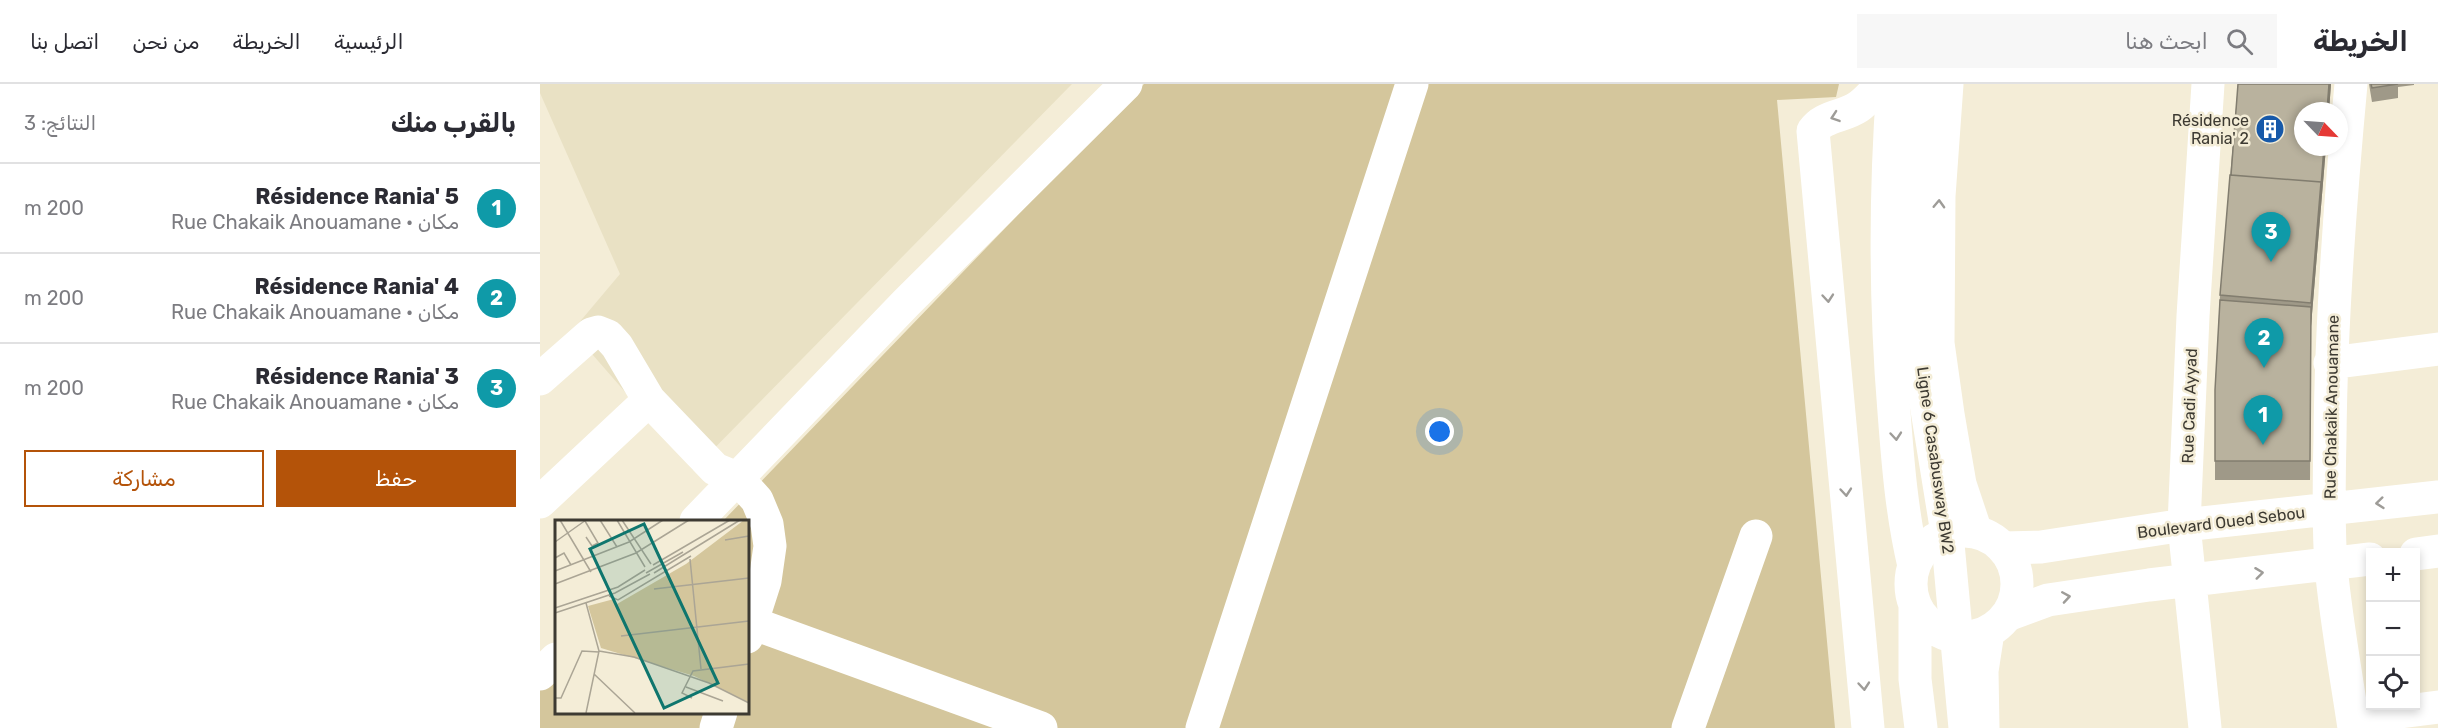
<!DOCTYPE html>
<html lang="ar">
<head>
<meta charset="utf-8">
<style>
  :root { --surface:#fff; --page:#f7f7f7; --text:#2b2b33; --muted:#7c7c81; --line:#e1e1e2; --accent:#b45309 }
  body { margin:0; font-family:Rubik,Vazirmatn,sans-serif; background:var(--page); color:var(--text); direction:rtl }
  .controls { position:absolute; right:18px; bottom:18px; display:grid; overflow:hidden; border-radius:0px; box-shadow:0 3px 9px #0003 }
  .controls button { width:54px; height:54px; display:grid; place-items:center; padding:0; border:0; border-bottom:2px solid var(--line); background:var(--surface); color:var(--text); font:30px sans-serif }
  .compass { position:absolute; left:1754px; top:18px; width:54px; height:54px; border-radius:50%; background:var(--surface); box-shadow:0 3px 9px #0003; rotate:115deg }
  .you { position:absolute; left:900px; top:348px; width:21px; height:21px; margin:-15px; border:4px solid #fff; border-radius:50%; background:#1a73e8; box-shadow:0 0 0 9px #1a73e833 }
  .badge { display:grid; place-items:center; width:39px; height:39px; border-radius:50%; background:var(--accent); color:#fff; font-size:20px; font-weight:700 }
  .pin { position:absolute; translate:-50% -50px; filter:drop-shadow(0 2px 3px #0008) }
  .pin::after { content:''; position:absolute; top:32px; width:21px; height:18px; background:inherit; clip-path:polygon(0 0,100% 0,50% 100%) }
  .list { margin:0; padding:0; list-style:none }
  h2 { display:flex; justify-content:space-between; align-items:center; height:78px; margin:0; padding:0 24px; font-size:26px }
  h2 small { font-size:20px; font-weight:400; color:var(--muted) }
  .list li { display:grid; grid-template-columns:39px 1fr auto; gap:18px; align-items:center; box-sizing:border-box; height:90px; padding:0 24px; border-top:2px solid var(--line) }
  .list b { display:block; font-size:22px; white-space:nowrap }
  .list p { margin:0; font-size:20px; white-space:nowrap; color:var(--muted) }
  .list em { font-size:20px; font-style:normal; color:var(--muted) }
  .actions { display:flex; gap:12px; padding:18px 24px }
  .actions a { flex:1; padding:14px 0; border:2px solid var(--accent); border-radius:0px; text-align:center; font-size:21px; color:var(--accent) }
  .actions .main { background:var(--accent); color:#fff }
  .icon { flex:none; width:33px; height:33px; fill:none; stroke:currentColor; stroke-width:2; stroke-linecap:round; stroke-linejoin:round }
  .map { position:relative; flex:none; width:1898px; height:644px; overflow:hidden; direction:ltr }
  header { display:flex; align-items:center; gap:36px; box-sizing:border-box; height:84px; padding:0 30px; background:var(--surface); border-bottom:2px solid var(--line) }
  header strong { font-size:28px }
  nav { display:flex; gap:33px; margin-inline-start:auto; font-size:21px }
  .search { width:420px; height:54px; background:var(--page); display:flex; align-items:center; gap:15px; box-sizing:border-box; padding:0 21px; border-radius:0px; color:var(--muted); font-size:22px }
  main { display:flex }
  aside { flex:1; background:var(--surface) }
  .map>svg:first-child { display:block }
  .built { fill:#e9e1c4 }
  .green { fill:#d4c69c }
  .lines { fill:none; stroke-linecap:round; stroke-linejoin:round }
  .minor { stroke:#fff; stroke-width:33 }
  .major { stroke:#fff; stroke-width:33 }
  .wall { fill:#9f9988 }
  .shaded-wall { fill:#827d6f }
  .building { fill:#b9b29e; stroke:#827d6f; stroke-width:1.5 }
  .oneway { stroke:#9e9c98 }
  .labels { text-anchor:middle; stroke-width:5; stroke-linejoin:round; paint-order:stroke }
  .poi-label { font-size:16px; fill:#3d3a32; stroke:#f4edd7; text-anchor:end }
  .street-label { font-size:16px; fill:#3d3a32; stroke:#f4edd7 }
  .inset-road { fill:none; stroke:#aba595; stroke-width:1.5 }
  .view { fill:#0f766e; fill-opacity:0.15; stroke:#0f766e; stroke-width:3 }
  .inset-edge { fill:none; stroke:#3d3a32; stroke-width:3 }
</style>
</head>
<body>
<header>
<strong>الخريطة</strong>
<div class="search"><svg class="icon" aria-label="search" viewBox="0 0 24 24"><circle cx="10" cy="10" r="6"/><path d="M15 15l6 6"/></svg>ابحث هنا</div>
<nav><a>الرئيسية</a><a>الخريطة</a><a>من نحن</a><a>اتصل بنا</a></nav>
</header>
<main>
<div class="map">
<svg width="1898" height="644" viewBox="0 0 1898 644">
  <rect width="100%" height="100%" fill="#f4edd7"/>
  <path class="built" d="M0,0H532L153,386L32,247L80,190L0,9Z"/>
  <path class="green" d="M604,0H1299L1296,13L1237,16L1295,644H0V598L16,583V628H207V437H183Z"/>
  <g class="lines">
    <path class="minor" d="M1383,0L1376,70L1382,295L1407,449L1425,644
      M1811,0C1800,118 1791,236 1790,354C1789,397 1788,440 1791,482C1796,536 1806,590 1814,644
      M1790,279L1898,265
      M0,295L51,250L58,248L68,252L77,262L109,316L175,385L197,394L217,416L227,440L230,462L225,497L207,553
      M0,418L109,316
      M156,437L366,219L586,0
      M1464,464L1501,463L1644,441L1898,413
      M1876,470L1898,467
      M1470,530L1508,516L1609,501L1830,475
      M212,539L501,644
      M0,590L16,575
      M1813,634L1898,623
      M176,644L181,628
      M662,644L872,0
      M1148,644L1216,452
      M1328,644L1273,47C1283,32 1303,33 1318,23C1327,17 1334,8 1342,0
      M1665,644L1644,441L1653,232L1668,0"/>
    <path class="major" d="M1353,0C1345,109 1345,219 1354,328C1358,381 1362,431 1374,482
      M1407,0L1399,112L1398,259L1408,330L1420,400L1436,448
      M1371 500a53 53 0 1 1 106 0a53 53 0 1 1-106 0Z
      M1375,520V595L1381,644
      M1443,644L1442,587L1448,548"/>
  </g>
  <path class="wall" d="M1698,0H1791L1789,27H1763V63H1786L1771,242L1770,396H1675V306L1680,211Z
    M1829,0H1874V1L1858,3V14L1832,18Z"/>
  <path class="shaded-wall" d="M1789,0H1791L1789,27H1787Z
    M1784,63H1786L1771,242L1770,396L1771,219Z"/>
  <path class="building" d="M1698,0H1789L1787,27H1763V63H1784L1781,102V98L1691,91Z
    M1831,0H1858L1832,4Z
    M1690,91L1781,98L1771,219L1680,211Z
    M1680,216L1771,223L1770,377H1675V306Z"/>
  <defs><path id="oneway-chevron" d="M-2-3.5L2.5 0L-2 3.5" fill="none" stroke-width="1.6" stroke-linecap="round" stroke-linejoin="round" transform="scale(1.5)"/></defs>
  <g class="oneway">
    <use href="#oneway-chevron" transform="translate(1295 33) rotate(161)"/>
    <use href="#oneway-chevron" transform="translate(1399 120) rotate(-88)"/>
    <use href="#oneway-chevron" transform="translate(1288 214) rotate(85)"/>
    <use href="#oneway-chevron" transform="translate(1356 352) rotate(85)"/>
    <use href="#oneway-chevron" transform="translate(1306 408) rotate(85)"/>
    <use href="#oneway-chevron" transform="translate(1840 419) rotate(174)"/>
    <use href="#oneway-chevron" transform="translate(1719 489) rotate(-7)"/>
    <use href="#oneway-chevron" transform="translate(1526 513) rotate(-9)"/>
    <use href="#oneway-chevron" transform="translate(1324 602) rotate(85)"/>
  </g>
  <defs>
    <g id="building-disc" transform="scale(1.5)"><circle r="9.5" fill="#1759a9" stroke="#f4edd7"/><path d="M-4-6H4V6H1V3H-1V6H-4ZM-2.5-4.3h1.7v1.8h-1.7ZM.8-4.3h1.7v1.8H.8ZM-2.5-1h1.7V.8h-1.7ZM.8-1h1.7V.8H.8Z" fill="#fff"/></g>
  </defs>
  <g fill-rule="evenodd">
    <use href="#building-disc" x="1730" y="45"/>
  </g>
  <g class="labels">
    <g class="poi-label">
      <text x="1709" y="42">Résidence<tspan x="1709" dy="18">Rania' 2</tspan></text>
    </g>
    <g class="street-label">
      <text transform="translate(1649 322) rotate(-88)" y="6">Rue Cadi Ayyad</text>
      <text transform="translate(1791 323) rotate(-89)" y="6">Rue Chakaik Anouamane</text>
      <text transform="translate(1396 376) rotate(82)" y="6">Ligne 6 Casabusway BW2</text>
      <text transform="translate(1681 438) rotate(-7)" y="6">Boulevard Oued Sebou</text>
    </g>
  </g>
  <g transform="translate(15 436)">
    <rect width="194" height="194" fill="#f4edd7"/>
    <path d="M189,0H193V182L139,156L46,128L33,86L59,79L62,84L131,44Z" fill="#d4c69c"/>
    <path class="inset-road" d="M5,0L36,52M45,0L62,27M62,0L90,47M67,0L96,44M30,1L43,23L37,26L31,17M170,20L194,16M0,22L31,0M0,38L9,33L16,45M135,39L146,149M98,45L175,0M0,51L74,22L108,0M91,53L128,32M99,53L185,0M0,64L81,33L134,0M99,69L194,58M54,76L63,80L136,36M0,88L63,67L90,50M0,93L60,73L95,54M66,116L194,101M44,131L79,137L154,163L194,183M39,154L80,193M131,167L168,181M0,178H6L27,131L44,132M137,178L127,173L138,151L194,144M31,193L44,131L31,83"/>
    <path class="view" d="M89,4L163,163L109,188L35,29Z"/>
    <rect width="194" height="194" class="inset-edge"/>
  </g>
</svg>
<div class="controls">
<button>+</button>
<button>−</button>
<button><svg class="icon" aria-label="locate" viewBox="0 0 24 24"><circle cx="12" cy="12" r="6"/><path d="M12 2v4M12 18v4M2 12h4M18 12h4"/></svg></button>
</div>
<svg class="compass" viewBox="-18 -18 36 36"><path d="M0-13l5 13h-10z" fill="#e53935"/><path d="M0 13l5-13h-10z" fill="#7c7c81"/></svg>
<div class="you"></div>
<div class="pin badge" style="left:1723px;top:361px;background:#0f9aa8">1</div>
<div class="pin badge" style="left:1724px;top:284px;background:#0f9aa8">2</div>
<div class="pin badge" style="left:1731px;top:178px;background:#0f9aa8">3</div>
</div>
<aside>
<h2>بالقرب منك<small>النتائج: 3</small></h2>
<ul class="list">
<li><span class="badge" style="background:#0f9aa8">1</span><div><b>Résidence Rania' 5</b><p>مكان · Rue Chakaik Anouamane</p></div><em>200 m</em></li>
<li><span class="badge" style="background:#0f9aa8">2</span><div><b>Résidence Rania' 4</b><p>مكان · Rue Chakaik Anouamane</p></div><em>200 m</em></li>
<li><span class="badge" style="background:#0f9aa8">3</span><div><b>Résidence Rania' 3</b><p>مكان · Rue Chakaik Anouamane</p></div><em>200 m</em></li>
</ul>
<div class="actions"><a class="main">حفظ</a><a>مشاركة</a></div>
</aside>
</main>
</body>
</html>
